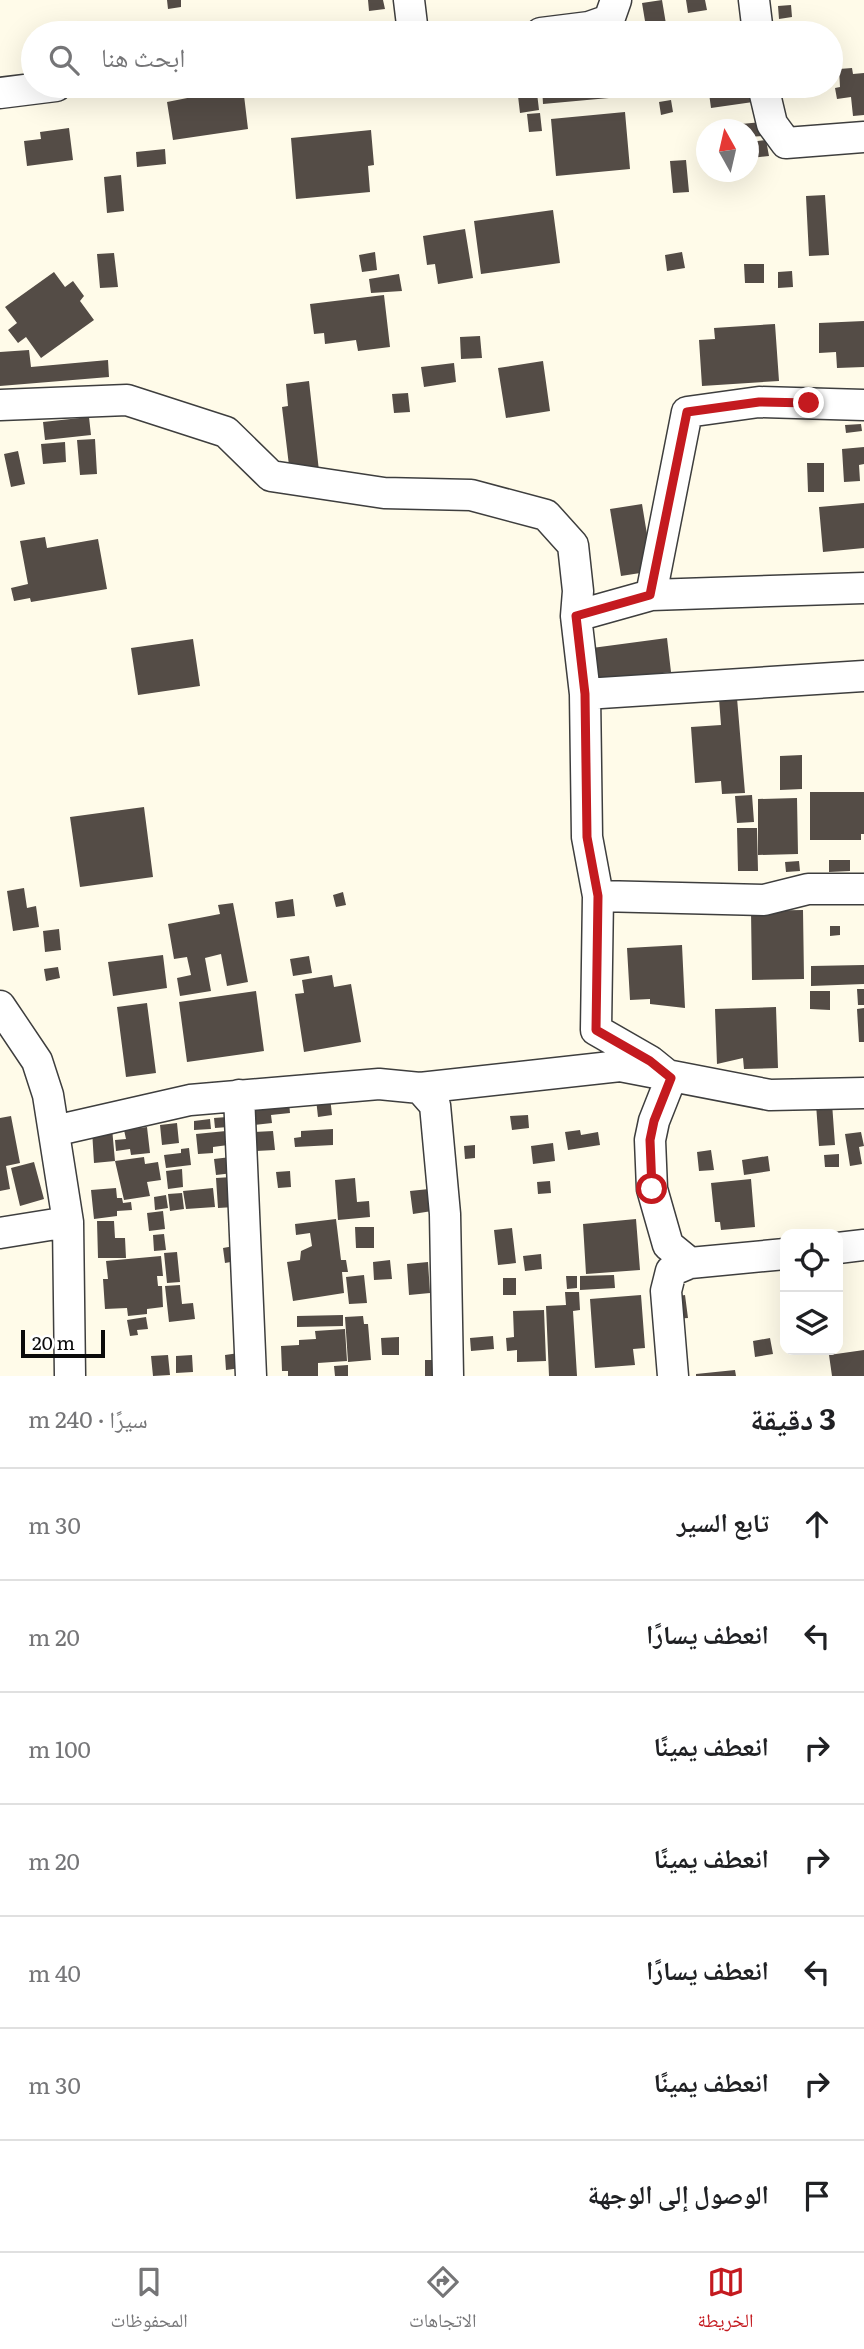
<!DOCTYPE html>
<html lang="ar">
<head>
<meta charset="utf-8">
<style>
  :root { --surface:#fff; --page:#f6f6f6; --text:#202124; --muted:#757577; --line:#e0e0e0; --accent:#c41a1f }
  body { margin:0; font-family:Literata,"Noto Naskh Arabic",serif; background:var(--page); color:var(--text); direction:rtl }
  .controls { position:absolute; right:21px; bottom:21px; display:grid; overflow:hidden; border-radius:14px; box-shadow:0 7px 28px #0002 }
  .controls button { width:63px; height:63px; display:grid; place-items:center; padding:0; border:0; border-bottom:2px solid var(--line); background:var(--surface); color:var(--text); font:35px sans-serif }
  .compass { position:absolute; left:696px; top:119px; width:63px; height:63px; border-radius:50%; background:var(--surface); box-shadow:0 7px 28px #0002; rotate:352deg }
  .scale { position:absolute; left:21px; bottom:18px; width:84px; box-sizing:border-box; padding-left:7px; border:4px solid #0b0b0b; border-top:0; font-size:19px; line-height:24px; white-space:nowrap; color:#0b0b0b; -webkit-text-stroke:5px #fff; paint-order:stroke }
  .stop { position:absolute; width:21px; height:21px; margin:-16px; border:5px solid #c41a1f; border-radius:50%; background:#fff }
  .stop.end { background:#c41a1f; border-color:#fff; box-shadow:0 2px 7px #0008 }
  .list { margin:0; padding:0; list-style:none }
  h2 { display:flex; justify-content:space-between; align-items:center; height:91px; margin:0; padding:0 28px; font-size:30px }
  h2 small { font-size:23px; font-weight:400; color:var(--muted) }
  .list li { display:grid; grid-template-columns:46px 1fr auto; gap:21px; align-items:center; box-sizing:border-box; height:112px; padding:0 28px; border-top:2px solid var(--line) }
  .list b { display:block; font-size:26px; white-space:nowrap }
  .list em { font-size:23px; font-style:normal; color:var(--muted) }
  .icon { flex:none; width:38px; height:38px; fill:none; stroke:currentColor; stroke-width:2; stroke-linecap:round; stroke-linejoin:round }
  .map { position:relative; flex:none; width:864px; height:1376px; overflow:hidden; direction:ltr }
  .search { position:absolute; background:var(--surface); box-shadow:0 7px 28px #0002; left:21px; right:21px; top:21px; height:77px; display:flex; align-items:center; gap:18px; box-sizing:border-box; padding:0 24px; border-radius:38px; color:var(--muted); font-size:26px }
  .sheet { height:875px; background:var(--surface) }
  nav { display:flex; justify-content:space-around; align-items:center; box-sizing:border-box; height:98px; border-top:2px solid var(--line); background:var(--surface); font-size:19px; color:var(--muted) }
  nav a { display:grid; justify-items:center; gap:4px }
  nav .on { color:var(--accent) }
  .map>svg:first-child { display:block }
  .building { fill:#544c46 }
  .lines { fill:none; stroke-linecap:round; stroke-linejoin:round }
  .street-casing { stroke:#3e3e3e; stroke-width:33 }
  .street { stroke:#fff; stroke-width:30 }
  .route { stroke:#c41a1f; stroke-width:9 }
</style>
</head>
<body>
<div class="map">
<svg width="864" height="1376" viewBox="0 0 864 1376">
  <rect width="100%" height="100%" fill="#fffbe9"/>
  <path class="building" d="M167,0H181V7L168,9Z
    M368,0H383L385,9L369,11Z
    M662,0L667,30L647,33L642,3Z
    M686,0H705L707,10L688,13Z
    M791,5L792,17L779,19L778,6Z
    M725,24V33H710L709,26Z
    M852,68L853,74L864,73V115L853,116L851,97L837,99L835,88L840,87L839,69Z
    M542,86H608L609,98L543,104Z
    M708,86H758L760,101L711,108Z
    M243,87L248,129L173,140L167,102Z
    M537,93L539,110L520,113L518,96Z
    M671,100L673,112L661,115L659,102Z
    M625,112L630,169L556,176L551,119Z
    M540,113L542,131L529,132L527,114Z
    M762,122L763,136L748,137V130H731V125Z
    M69,128L73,160L27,166L24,141L41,139L40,132Z
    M371,130L374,165L368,166L370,192L296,199L291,138Z
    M766,140L769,156L751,158L749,142Z
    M165,149L166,164L137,167L136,152Z
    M686,160L689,192L673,193L670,161Z
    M121,175L124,211L107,213L104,177Z
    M825,195L829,255L809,256L806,196Z
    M553,210L560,263L481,274L474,221Z
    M465,229L473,278L438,284L435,264L427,265L423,236Z
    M375,252L377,270L362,272L359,255Z
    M682,252L685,268L667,271L665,255Z
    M114,253L118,287L100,288L97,254Z
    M744,264H764V283H745Z
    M792,271L793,287L778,288V272Z
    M54,272L65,287L73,281L84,296L80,301L94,320L41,358L26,337L18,343L8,330L17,323L5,307Z
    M399,274L402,291L371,293L369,279Z
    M384,295L390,347L358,351L356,340L325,344L324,333L314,334L310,304Z
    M864,321V367L837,368L836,352L819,353V323Z
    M775,324L779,381L702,386L699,340L715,339L714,328Z
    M480,336L482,358L461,359L460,337Z
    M29,350L31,367L108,360L109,377L0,386V352Z
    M543,361L550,411L506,418L498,368Z
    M454,363L456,382L424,387L421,367Z
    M309,381L319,471L290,474L282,407L288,406L286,384Z
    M408,393L410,412L394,413L392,394Z
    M89,417L91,435L45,440L43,422Z
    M861,424L862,431L846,433L845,425Z
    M95,439L97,474L80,475L77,440Z
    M65,442L66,462L43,464L41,444Z
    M864,447V464L859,465L860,481L844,482L842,449Z
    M18,451L25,484L11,487L4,454Z
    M807,463H824V492H808Z
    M864,503V548L823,552L819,507Z
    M642,504L653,571L621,576L610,509Z
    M45,537L47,548L98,539L107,589L31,602L30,598L14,601L11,588L28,584L20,541Z
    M667,638L671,672L596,681L592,648Z
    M193,639L200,686L138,695L131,648Z
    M737,698L745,793L722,794L721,781L695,783L691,727L721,725L719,699Z
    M802,755V789L780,790V756Z
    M810,792H864V834H861V840H810Z
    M752,795L754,822L737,823L735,796Z
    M797,798L798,854L758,855V799Z
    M144,807L153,877L80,887L70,817Z
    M737,828H757L758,871H738Z
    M829,860H850V871L829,872Z
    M799,861L800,871L786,872L785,862Z
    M24,888L27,908L36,906L39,927L13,931L7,891Z
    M343,892L346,905L336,907L333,895Z
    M293,899L295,916L277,918L275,902Z
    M233,903L248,982L227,986L221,954L205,958L211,991L180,996L177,978L191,975L187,957L174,959L168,924L220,914L218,905Z
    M803,910L804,979L752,980L751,911Z
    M830,926H840V935L830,936Z
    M59,929L61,950L45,952L43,931Z
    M682,945L685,1008L650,1004V999L630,1000L627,948Z
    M163,955L167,988L113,996L108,962Z
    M309,956L312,973L293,976L290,959Z
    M864,965V984L811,986V966Z
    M58,967L60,978L46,981L44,969Z
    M332,975L334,987L351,984L361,1042L304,1052L295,994L304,993L302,980Z
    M857,989H864V1005H858Z
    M256,991L264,1051L187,1062L179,1002Z
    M810,991H830V1010L810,1009Z
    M147,1003L156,1073L126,1077L117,1007Z
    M776,1007L778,1068L744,1069L743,1058L717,1064L715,1009Z
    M864,1008V1042H859L857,1009Z
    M330,1097L332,1115L318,1117L316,1099Z
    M289,1102L290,1113L271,1115L272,1123L254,1125L252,1107Z
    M832,1103L835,1145L819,1146L816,1104Z
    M528,1115L529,1128L512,1130L510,1116Z
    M11,1116L20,1163L6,1166L10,1189L0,1191V1118Z
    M227,1117L228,1127L215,1128L214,1118Z
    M210,1119L211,1129L194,1130V1121Z
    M177,1123L179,1143L162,1145L160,1125Z
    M147,1127L150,1153L131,1155L130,1149L116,1151L115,1140L126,1139L124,1130Z
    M112,1128L115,1161L94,1163L92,1130Z
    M333,1129V1145L295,1147L294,1138L301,1137V1131Z
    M580,1130L581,1135L598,1132L600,1145L568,1150L565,1132Z
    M226,1131L228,1145L213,1147V1153L198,1154L196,1134Z
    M273,1131L275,1150L256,1151L254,1132Z
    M861,1132L864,1146L859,1147L862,1164L850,1166L845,1134Z
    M553,1143L555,1161L533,1164L531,1146Z
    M475,1145V1158L465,1159L464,1146Z
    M189,1148L191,1165L166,1168L164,1155L181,1153V1149Z
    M711,1150L714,1170L699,1171L697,1152Z
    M839,1154V1167H825L824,1155Z
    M768,1156L770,1171L744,1175L742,1160Z
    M144,1157L145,1164L158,1162L161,1180L147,1182L150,1196L124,1200L115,1161Z
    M231,1157L233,1173L216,1175L214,1159Z
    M34,1162L44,1199L20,1206L11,1168Z
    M182,1169L183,1187L168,1189L166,1171Z
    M290,1171L291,1187L278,1188L276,1172Z
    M232,1177L234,1207L218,1208L216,1178Z
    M355,1178L357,1202L369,1201L370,1217L338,1220L335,1180Z
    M751,1179L755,1227L721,1230L720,1222H715L711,1183Z
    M550,1181L551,1193L538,1194L537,1182Z
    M116,1188L117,1198H122L123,1203L131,1202L132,1210L117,1211V1216L94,1219L91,1190Z
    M213,1188L215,1207L186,1209L183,1191Z
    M429,1189L432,1211L413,1214L410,1191Z
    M182,1193L184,1209L170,1211L168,1194Z
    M166,1195L168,1208L155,1210L154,1197Z
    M163,1211L165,1229L149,1231L147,1213Z
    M336,1219L341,1260H346L348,1272H342L344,1293L293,1301L287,1262L300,1260L301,1251L312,1246L310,1233L296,1235L295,1224Z
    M636,1219L640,1270L586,1274L583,1224Z
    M97,1221H114L115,1238H125L126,1258H98Z
    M355,1227H374V1248H356Z
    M512,1228L516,1263L498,1265L494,1230Z
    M164,1234L166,1250L154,1251L153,1235Z
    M234,1246L236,1261L225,1263L223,1248Z
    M177,1252L180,1282L167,1283L164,1253Z
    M541,1254L542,1269L525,1271L523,1256Z
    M161,1256L163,1276H157L158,1286H162L163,1307L147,1309V1314L128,1316L127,1308L105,1309L103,1279H108L106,1261Z
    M390,1260L392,1279L374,1280L373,1262Z
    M428,1262L430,1293L409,1295L407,1264Z
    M364,1275L367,1303L349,1304L346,1277Z
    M614,1275L615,1288L580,1290V1276Z
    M566,1276H577V1288L567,1289Z
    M503,1278H516V1295H503Z
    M180,1285L182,1304L193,1303L195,1319L169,1322L165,1286Z
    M565,1292H579L580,1310L573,1311L577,1376H549L546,1306L566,1305Z
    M641,1295L645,1348L633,1349L635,1365L595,1368L590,1299Z
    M685,1295L688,1318L674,1319L672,1297Z
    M544,1310L546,1361L517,1362V1350L507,1351L506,1338L514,1337L513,1311Z
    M343,1315V1326L297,1327V1316Z
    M363,1316L364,1324H368L371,1360L348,1362L345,1317Z
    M146,1317L148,1329L137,1330L138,1335L130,1336L127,1320Z
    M345,1329L347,1361L318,1363V1376H288V1371H282L281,1346L299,1345V1340L316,1339L315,1331Z
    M493,1336L494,1349L471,1351L470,1338Z
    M399,1337V1355H382L381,1338Z
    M770,1338L773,1354L755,1357L753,1341Z
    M864,1350V1376H832L829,1355Z
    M239,1353L241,1368L226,1370L225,1355Z
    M168,1355L170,1375L153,1376L151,1356Z
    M192,1355L193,1372L176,1373V1356Z
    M425,1360H442V1376H425Z
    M348,1365V1376H335L334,1366Z
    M735,1370L736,1376H696V1374Z"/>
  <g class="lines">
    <g class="street-casing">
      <path id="street" d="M409,0L413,33
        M754,0L758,33
        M541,33L589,27L609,20L616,0
        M763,86L772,124L786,143L864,137
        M0,93L56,86
        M0,405L127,400L226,432L271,476L384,493L471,495L546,515L573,545L578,591L576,616
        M651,595L687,412L759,402L864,405
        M585,694L864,676
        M598,896L764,900L808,889H864
        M0,1006L37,1061L48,1095L68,1222L70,1376
        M420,1088L620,1066L770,1095L864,1093
        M239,1095L251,1376
        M54,1131L190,1100L379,1084L420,1088L435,1105L445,1214L448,1376
        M0,1233L68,1222
        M838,1248L864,1245
        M690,1263L668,1245L652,1189L650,1140L654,1121L671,1078L650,1061L596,1030L598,896L587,837L585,694L576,616L651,595L864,588
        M673,1376L666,1291L671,1271L690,1263L785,1254"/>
    </g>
    <use href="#street" class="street"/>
  </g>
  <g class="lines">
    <path class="route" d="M652,1189L650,1140L654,1121L671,1078L650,1061L596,1030L598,896L587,837L585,694L576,616L650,595L687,412L759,402L809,403"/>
  </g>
</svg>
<div class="controls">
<button><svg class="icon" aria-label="locate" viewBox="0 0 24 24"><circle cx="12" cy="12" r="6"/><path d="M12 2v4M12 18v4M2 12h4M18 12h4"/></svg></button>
<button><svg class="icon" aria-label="layers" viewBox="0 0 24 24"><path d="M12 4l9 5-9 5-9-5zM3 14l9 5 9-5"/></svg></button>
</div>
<svg class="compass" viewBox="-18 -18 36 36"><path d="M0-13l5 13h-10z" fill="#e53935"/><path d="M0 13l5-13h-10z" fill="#757577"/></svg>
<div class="scale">20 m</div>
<div class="stop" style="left:652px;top:1189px"></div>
<div class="stop end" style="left:809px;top:403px"></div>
<div class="search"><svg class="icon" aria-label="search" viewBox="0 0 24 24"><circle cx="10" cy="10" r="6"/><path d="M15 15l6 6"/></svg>ابحث هنا</div>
</div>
<section class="sheet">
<h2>3 دقيقة<small>سيرًا · 240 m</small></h2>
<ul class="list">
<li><svg class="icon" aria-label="ahead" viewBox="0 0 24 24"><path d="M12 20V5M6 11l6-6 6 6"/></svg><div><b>تابع السير</b></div><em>30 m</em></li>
<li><svg class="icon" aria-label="left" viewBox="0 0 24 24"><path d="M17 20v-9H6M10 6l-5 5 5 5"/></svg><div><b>انعطف يسارًا</b></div><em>20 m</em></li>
<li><svg class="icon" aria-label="right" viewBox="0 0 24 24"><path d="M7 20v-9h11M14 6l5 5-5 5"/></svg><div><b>انعطف يمينًا</b></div><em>100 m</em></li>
<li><svg class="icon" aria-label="right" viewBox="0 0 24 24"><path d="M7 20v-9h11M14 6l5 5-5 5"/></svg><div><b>انعطف يمينًا</b></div><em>20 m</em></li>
<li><svg class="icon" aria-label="left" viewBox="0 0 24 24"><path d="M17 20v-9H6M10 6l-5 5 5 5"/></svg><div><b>انعطف يسارًا</b></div><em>40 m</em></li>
<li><svg class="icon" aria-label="right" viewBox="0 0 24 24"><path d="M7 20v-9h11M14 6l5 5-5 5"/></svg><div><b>انعطف يمينًا</b></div><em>30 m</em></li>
<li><svg class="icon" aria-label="arrive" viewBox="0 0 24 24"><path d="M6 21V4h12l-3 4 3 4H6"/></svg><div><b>الوصول إلى الوجهة</b></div></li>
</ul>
</section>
<nav>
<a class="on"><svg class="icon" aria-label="map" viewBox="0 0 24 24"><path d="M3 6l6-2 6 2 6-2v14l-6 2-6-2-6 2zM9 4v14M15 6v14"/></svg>الخريطة</a>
<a><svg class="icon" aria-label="directions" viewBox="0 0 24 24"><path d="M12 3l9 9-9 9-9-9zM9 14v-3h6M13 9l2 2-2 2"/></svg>الاتجاهات</a>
<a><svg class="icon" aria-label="saved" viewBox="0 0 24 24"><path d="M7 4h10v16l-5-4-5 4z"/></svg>المحفوظات</a>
</nav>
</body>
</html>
